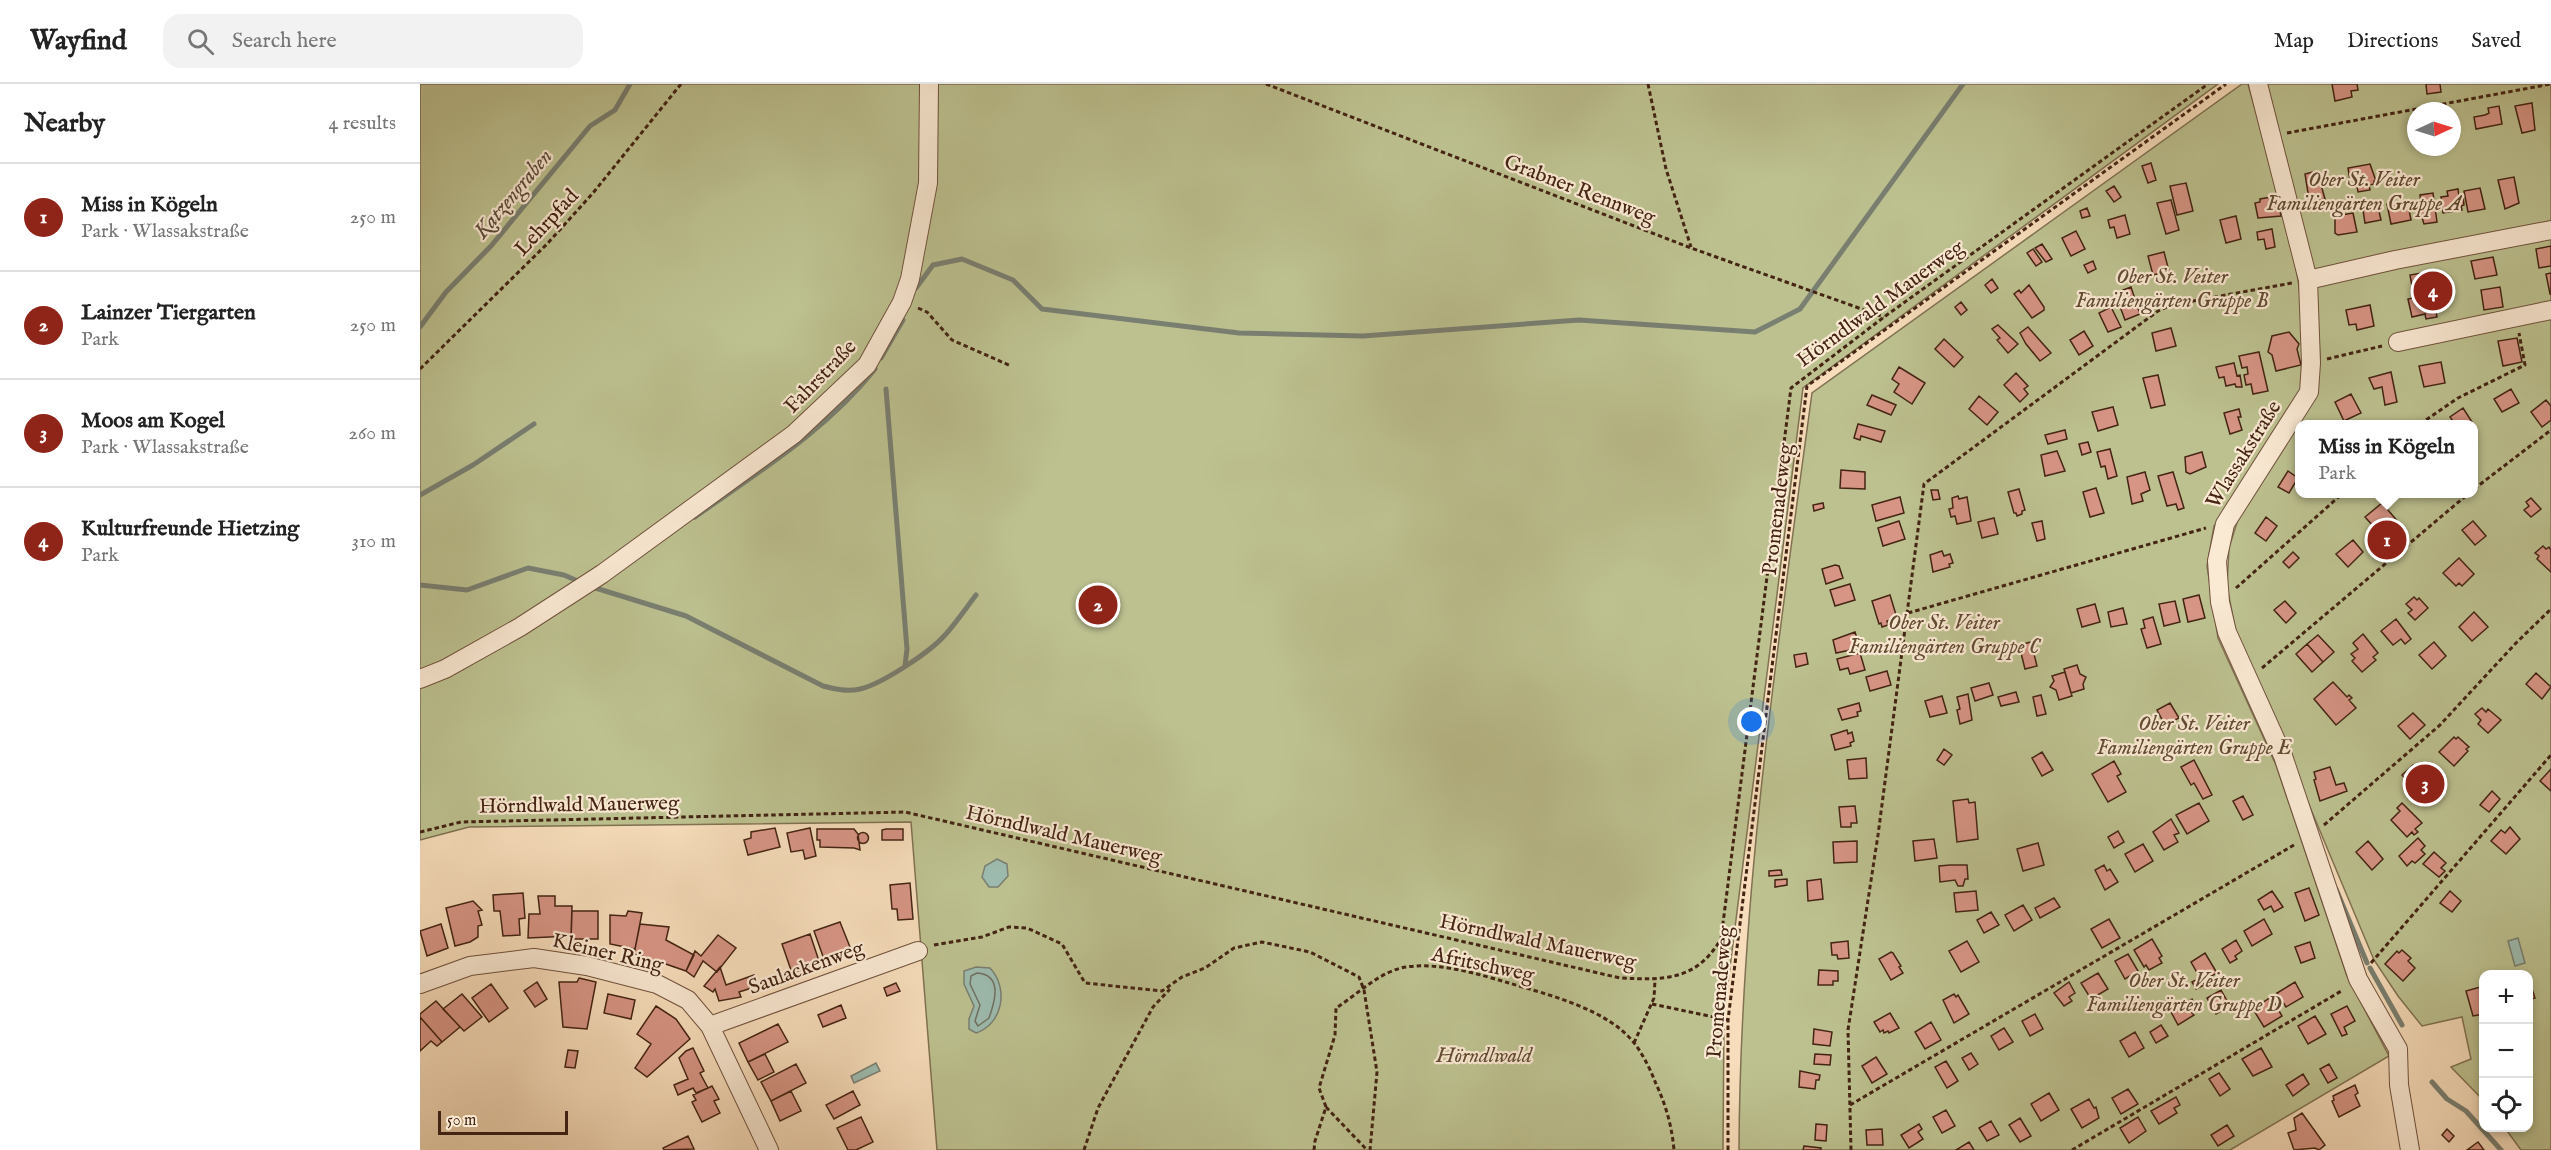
<!DOCTYPE html>
<html lang="en">
<head>
<meta charset="utf-8">
<style>
  :root { --surface:#fff; --page:#f2f2f2; --text:#222; --muted:#767676; --line:#e0e0e0; --accent:#8f2418 }
  body { margin:0; font-family:"IM FELL English",serif; background:var(--page); color:var(--text) }
  .controls { position:absolute; right:18px; bottom:18px; display:grid; overflow:hidden; border-radius:12px; box-shadow:0 3px 9px #0003 }
  .controls button { width:54px; height:54px; display:grid; place-items:center; padding:0; border:0; border-bottom:2px solid var(--line); background:var(--surface); color:var(--text); font:30px sans-serif }
  .compass { position:absolute; left:1987px; top:18px; width:54px; height:54px; border-radius:50%; background:var(--surface); box-shadow:0 3px 9px #0003; rotate:86deg }
  .scale { position:absolute; left:18px; bottom:15px; width:130px; box-sizing:border-box; padding-left:6px; border:3px solid #442413; border-top:0; font-size:16px; line-height:21px; white-space:nowrap; color:#442413; -webkit-text-stroke:4px #fae9d3; paint-order:stroke }
  .you { position:absolute; left:1332px; top:638px; width:21px; height:21px; margin:-15px; border:4px solid #fff; border-radius:50%; background:#1a73e8; box-shadow:0 0 0 9px #1a73e833 }
  .badge { display:grid; place-items:center; width:39px; height:39px; border-radius:50%; background:var(--accent); color:#fff; font-size:20px; font-weight:700 }
  .pin { position:absolute; translate:-50% -50%; border:3px solid #fff; box-shadow:0 2px 6px #0006 }
  .popup { position:absolute; left:1875px; top:336px; width:183px; height:78px; box-sizing:border-box; display:grid; place-content:center; border-radius:12px; background:var(--surface); filter:drop-shadow(0 2px 4px #0005); font-size:20px; white-space:nowrap; color:var(--muted) }
  .popup b { font-size:22px; color:var(--text) }
  .popup::after { content:''; position:absolute; left:50%; top:100%; margin-left:-12px; border:12px solid transparent; border-top-color:var(--surface) }
  .list { margin:0; padding:0; list-style:none }
  h2 { display:flex; justify-content:space-between; align-items:center; height:78px; margin:0; padding:0 24px; font-size:26px }
  h2 small { font-size:20px; font-weight:400; color:var(--muted) }
  .list li { display:grid; grid-template-columns:39px 1fr auto; gap:18px; align-items:center; box-sizing:border-box; height:108px; padding:0 24px; border-top:2px solid var(--line) }
  .list b { display:block; font-size:22px; white-space:nowrap }
  .list p { margin:0; font-size:20px; white-space:nowrap; color:var(--muted) }
  .list em { font-size:20px; font-style:normal; color:var(--muted) }
  .icon { flex:none; width:33px; height:33px; fill:none; stroke:currentColor; stroke-width:2; stroke-linecap:round; stroke-linejoin:round }
  .map { position:relative; flex:none; width:2131px; height:1066px; overflow:hidden }
  header { display:flex; align-items:center; gap:36px; box-sizing:border-box; height:84px; padding:0 30px; background:var(--surface); border-bottom:2px solid var(--line) }
  header strong { font-size:28px }
  nav { display:flex; gap:33px; margin-inline-start:auto; font-size:21px }
  .search { width:420px; height:54px; background:var(--page); display:flex; align-items:center; gap:15px; box-sizing:border-box; padding:0 21px; border-radius:18px; color:var(--muted); font-size:22px }
  main { display:flex }
  aside { flex:1; background:var(--surface) }
  .map>svg:first-child { display:block }
  .green { fill:#bdc190; stroke:#807252; stroke-width:1.5; fill-rule:evenodd }
  .water { fill:#9dbcb0; stroke:#797f71; stroke-width:1.5 }
  .lines { fill:none; stroke-linecap:round; stroke-linejoin:round }
  .shore { stroke:#707062; stroke-width:1.5 }
  .stream { stroke:#797f71; stroke-width:5 }
  .building { fill:#d79585; stroke:#442413; stroke-width:1.5 }
  .minor-casing { stroke:#71523d; stroke-width:20 }
  .path { stroke:#442413; stroke-width:3; stroke-dasharray:4.5 3; stroke-linecap:butt }
  .minor { stroke:#fae9d3; stroke-width:18 }
  .labels { text-anchor:middle; stroke-width:4.5; stroke-linejoin:round; paint-order:stroke }
  .park-label { font-size:21px; font-style:italic; fill:#624b32; stroke:#fae9d3 }
  .street-label { font-size:21px; fill:#442413; stroke:#fae9d3 }
  .water-label { font-size:22px; font-style:italic; fill:#5a4a3a; stroke:#fae9d3 }
</style>
</head>
<body>
<header>
<strong>Wayfind</strong>
<div class="search"><svg class="icon" aria-label="search" viewBox="0 0 24 24"><circle cx="10" cy="10" r="6"/><path d="M15 15l6 6"/></svg>Search here</div>
<nav><a>Map</a><a>Directions</a><a>Saved</a></nav>
</header>
<main>
<aside>
<h2>Nearby<small>4 results</small></h2>
<ul class="list">
<li><span class="badge">1</span><div><b>Miss in Kögeln</b><p>Park · Wlassakstraße</p></div><em>250 m</em></li>
<li><span class="badge">2</span><div><b>Lainzer Tiergarten</b><p>Park</p></div><em>250 m</em></li>
<li><span class="badge">3</span><div><b>Moos am Kogel</b><p>Park · Wlassakstraße</p></div><em>260 m</em></li>
<li><span class="badge">4</span><div><b>Kulturfreunde Hietzing</b><p>Park</p></div><em>310 m</em></li>
</ul>
</aside>
<div class="map">
<svg width="2131" height="1066" viewBox="0 0 2131 1066">
  <rect width="100%" height="100%" fill="#f7ddbb"/>
  <filter id="stains"><feTurbulence type="fractalNoise" baseFrequency=".00333" numOctaves="4"/><feColorMatrix values="0 0 0 0 .2 0 0 0 0 .09 0 0 0 0 .02 0 0 0 .5 -.17"/></filter>
  <radialGradient id="worn" r=".72"><stop offset=".6" stop-color="#630" stop-opacity="0"/><stop offset="1" stop-color="#630" stop-opacity=".3"/></radialGradient>
  <path class="green" d="M0,0H1798L1383,304L1304,931L1303,1066H517L491,738L49,743L0,756Z
    M1822,0H1828C1855,96 1895,209 1881,309L1794,442L1787,482L1798,554L1856,681L1927,892L1969,972L1810,1066H1319C1320,812 1358,560 1392,309Z
    M1847,0H2131V1066H2101L2085,1044H2108V890H2064L2063,1016L2031,983L2051,975L2042,933L2002,942L1978,912L1954,876L1815,544L1807,502L1809,464L1819,432L1897,311L1900,272L1894,189ZM1996,27H2032V63H1996ZM1880,340H2054V410H1880Z"/>
  <path class="water" d="M577,775L587,780L588,792L578,803H569L562,793L565,782Z
    M2098,854L2105,879L2095,882L2088,857Z
    M556,883L570,884C589,904 583,940 556,949L549,945V935L554,922L544,900V887Z
    M456,979L460,987L434,999L431,992Z"/>
  <g class="lines">
    <path class="shore" d="M557,889C583,891 575,917 569,934L558,942L555,937L560,921L550,900L551,892Z"/>
    <path class="stream" d="M496,204L513,181L542,175L593,196L622,225L819,249L943,252L1159,236L1335,248L1380,225L1543,0
      M0,243L26,208L71,162L170,42L195,26L210,0
      M461,274L483,236
      M466,305L487,565L485,582
      M0,411L53,381L114,340
      M275,433C338,388 407,346 455,285
      M0,501L47,506L108,484L144,491L160,498
      M169,502L266,532L403,602C415,605 427,608 440,605C462,600 510,568 525,551C536,539 546,524 556,511
      M1916,805L1947,879
      M1950,884L1982,941
      M2012,998L2027,1015L2046,1027L2081,1066"/>
  </g>
  <path class="building" d="M1912,0H1937L1938,6L1931,7L1932,13L1915,17Z
    M2006,0H2020L2021,8L2007,10Z
    M2112,19L2115,46L2102,49L2095,22Z
    M2079,22L2082,40L2056,45L2054,33L2065,31L2069,29L2068,24Z
    M1731,79L1736,96L1728,99L1722,82Z
    M1950,80L1956,97H1954V100L1949,101L1950,106L1938,108L1936,96L1930,97L1928,84Z
    M1897,87L1905,115L1892,118L1891,114L1889,115L1885,90Z
    M2094,93L2099,119L2085,125L2078,96Z
    M1766,99L1773,127L1757,131L1750,102Z
    M1694,102L1701,113L1694,118L1686,107Z
    M2060,104L2065,125L2048,128L2044,107Z
    M2038,105L2039,113L2043,112L2044,121L2041,122L2042,126L2023,129L2021,113L2028,112L2027,107Z
    M2013,109L2017,138L2004,140L1998,121L2001,120L2000,111Z
    M1857,112L1861,132L1838,134L1835,119L1840,118V115Z
    M1751,116L1759,146L1746,150L1737,119Z
    M1987,116L1991,136L1971,140L1967,120Z
    M1953,119L1954,124L1958,123L1961,136L1945,139L1943,126H1947L1946,120Z
    M1667,124L1670,132L1662,134L1660,127Z
    M1933,129L1937,148L1918,151L1915,149V132Z
    M1705,131L1710,150L1697,154L1694,143L1690,144L1688,136Z
    M1816,132L1821,155L1806,159L1800,136Z
    M1852,145L1855,163L1846,165L1844,155L1838,156L1837,148Z
    M1656,147L1665,165L1651,172L1642,154Z
    M1622,160L1632,175L1626,178L1615,164Z
    M2131,162V182L2119,184L2116,165Z
    M1613,165L1622,178L1616,182L1607,169Z
    M1744,168L1749,187L1733,191L1728,172Z
    M2073,173L2077,191L2055,195L2051,177Z
    M1673,177L1676,185L1668,189L1664,181Z
    M2007,188L2010,205L1993,208L1990,191Z
    M2131,189V210H2130L2126,190Z
    M1572,195L1578,204L1571,209L1565,201Z
    M1609,201L1624,223V226L1612,234L1594,210L1599,206L1601,209Z
    M1711,203L1720,230L1705,236L1695,209Z
    M2080,203L2083,223L2064,226L2061,206Z
    M2013,210L2017,233L2006,235L2005,230L1992,233L1988,215Z
    M1541,218L1547,226L1541,231L1535,223Z
    M1950,221L1954,242L1937,246L1936,240L1929,241L1926,226Z
    M1691,223L1701,243L1688,248L1679,229Z
    M1578,241L1598,260L1588,269L1577,256L1580,254L1572,245Z
    M1608,243L1631,269L1620,277L1606,260L1600,249Z
    M1751,244L1756,262L1736,267L1732,249Z
    M1664,247L1673,262L1659,271L1650,256Z
    M1869,248L1879,260L1877,265L1881,281L1856,287L1852,271L1848,268L1852,252Z
    M2097,254L2102,278L2083,282L2078,257Z
    M1524,255L1543,273L1534,283L1515,265Z
    M1839,268L1848,307L1833,310L1831,300L1826,301L1824,291L1828,290L1827,283L1822,284L1819,272Z
    M2021,278L2025,299L2004,303L1999,282Z
    M1814,279L1817,292L1820,291L1822,303H1816L1815,300L1806,302L1804,293L1799,294L1796,283Z
    M1479,283L1505,299L1492,320L1474,308L1479,300L1472,295Z
    M1971,288L1977,318L1965,321L1962,303L1954,305L1949,294Z
    M1596,289L1608,302L1604,305L1608,310L1600,318L1584,301Z
    M1738,291L1745,321L1731,324L1723,294Z
    M2091,305L2099,319L2082,328L2074,315Z
    M1931,310L1941,329L1924,337L1915,318Z
    M1452,311L1476,321L1471,331L1447,321Z
    M1559,312L1578,328L1567,341L1549,325Z
    M2126,316L2131,322V336L2122,343L2111,328Z
    M1693,323L1698,341L1678,347L1672,328Z
    M2043,324L2052,338L2048,340L2046,338L2035,340L2030,333Z
    M1819,325L1821,333H1818L1822,346L1810,350L1804,329Z
    M1438,340L1465,347L1461,358L1441,352L1440,356L1434,354Z
    M1645,346L1647,355L1628,360L1625,351Z
    M1668,358L1671,368L1662,371L1659,360Z
    M1690,365L1697,392L1688,395L1685,382L1681,383L1677,368Z
    M1637,367L1645,387L1625,392L1621,371Z
    M1782,368L1786,383L1770,390L1766,388L1765,373Z
    M1421,386L1445,388V405L1420,404Z
    M1868,387L1878,394L1869,409L1858,403Z
    M1725,388L1730,406L1721,410L1723,417L1712,420L1707,393Z
    M1753,388L1764,424L1758,426L1756,420L1747,422L1738,392Z
    M1676,404L1684,429L1670,433L1663,408Z
    M1599,405L1605,426L1602,427V430L1597,432L1596,429H1594L1588,408Z
    M1511,406H1518L1520,415L1513,416Z
    M1538,412L1539,415L1547,413L1551,437L1537,440L1535,432L1531,433L1529,425L1533,424L1532,414Z
    M1480,413L1484,429L1456,437L1452,421Z
    M2111,414L2121,425L2111,433L2104,426L2109,422L2106,418Z
    M1403,419L1404,424L1394,427L1393,421Z
    M1962,419L1979,439L1963,453L1945,433Z
    M1846,433L1857,442L1846,457L1835,449Z
    M1574,434L1578,450L1562,454L1558,438Z
    M1479,437L1485,455L1463,462L1458,444Z
    M1622,437L1625,455L1617,457L1612,439Z
    M2053,437L2066,452L2055,461L2042,446Z
    M1933,456L1943,468L1928,483L1916,470Z
    M2123,462L2126,465L2129,463L2131,466V488L2117,475L2119,472L2115,469Z
    M1522,467L1524,472L1530,470L1533,479L1529,480L1530,483L1513,488L1510,471Z
    M1873,468L1879,474L1869,484L1863,478Z
    M2039,474L2054,490L2042,502L2039,499L2036,502L2023,489Z
    M1415,481L1419,482L1423,494L1406,500L1402,485Z
    M1430,500L1435,516L1415,522L1410,506Z
    M1470,511L1477,534L1467,537L1468,541L1462,543L1461,539L1459,540L1452,517Z
    M1779,511L1785,534L1768,538L1763,515Z
    M1994,513L1997,516L1999,514L2008,524L1995,536L1988,529L1992,526L1986,520Z
    M1755,517L1760,538L1744,542L1739,520Z
    M1865,517L1876,529L1866,539L1854,526Z
    M1675,520L1680,538L1662,543L1657,525Z
    M1703,524L1707,540L1691,543L1688,528Z
    M2054,528L2068,543L2052,557L2039,543Z
    M1733,533L1741,560L1727,564L1721,545L1725,544L1723,536Z
    M1976,535L1991,555L1985,560L1981,555L1973,561L1961,547Z
    M1435,548L1440,564L1416,569L1413,556Z
    M1943,550L1958,569L1953,573L1956,576L1942,588L1932,577L1935,574L1931,570L1938,565L1933,559Z
    M1898,551L1914,568L1903,578L1887,560Z
    M1611,558L1617,582L1605,585L1600,565L1604,564L1603,560Z
    M2014,558L2026,572L2012,585L1999,571Z
    M1887,560L1903,578L1892,588L1876,570Z
    M1386,569L1388,580L1376,583L1374,571Z
    M1440,569L1445,586L1430,590L1428,584L1420,586L1417,575Z
    M1657,581L1660,590L1666,593L1663,600L1664,605L1651,609L1644,585Z
    M1467,587L1471,601L1450,607L1446,593Z
    M1645,588L1652,612L1639,616L1636,606L1630,603L1634,597L1632,592Z
    M2116,589L2131,603L2122,615L2106,600Z
    M1913,598L1927,613L1929,611L1932,614L1929,616L1936,624L1916,641L1894,615Z
    M1569,599L1573,611L1555,617L1551,604Z
    M1596,608L1599,618L1581,622L1578,613Z
    M1548,610L1552,636L1540,640L1537,626L1540,625L1537,613Z
    M1621,611L1626,630L1617,632L1613,613Z
    M1522,612L1527,629L1510,633L1505,617Z
    M1439,619L1441,627L1437,628L1438,632L1422,636L1418,625Z
    M1750,619L1759,634L1745,641L1737,626Z
    M2062,624L2066,628L2068,625L2081,636L2068,649L2058,640L2061,636L2055,630Z
    M1993,629L2005,641L1990,655L1978,642Z
    M1427,646L1428,650L1432,648L1434,657L1430,659L1431,662L1415,666L1411,651Z
    M2034,653L2036,655L2038,653L2049,663L2046,665L2048,667L2034,682L2019,668Z
    M1524,665L1532,671L1524,681L1517,676Z
    M1622,668L1633,686L1622,692L1612,674Z
    M1446,674L1447,694L1429,695L1427,676Z
    M1774,676L1792,711L1783,715L1774,699L1771,701L1761,683Z
    M1694,677L1701,690L1697,692L1706,708L1688,718L1672,690Z
    M1993,681L2006,696L2000,701L1997,698L1992,702L1982,691Z
    M1910,683L1916,701L1924,699L1927,707L1900,717L1894,696L1896,695L1894,688Z
    M2131,685V707L2120,697Z
    M2072,707L2080,715L2069,728L2060,721Z
    M1823,712L1833,731L1823,736L1813,717Z
    M1548,715L1549,719L1555,718L1558,755L1537,758L1533,717Z
    M1779,719L1789,737L1767,750L1756,731Z
    M1982,719L2002,739L1995,745L1998,748L1994,751L1992,748L1987,753L1971,736L1980,727L1977,724Z
    M1435,722L1437,739H1431V743H1421L1419,723Z
    M1751,735L1759,749L1754,751L1758,758L1744,766L1733,748Z
    M2090,743L2100,755L2086,770L2071,757L2081,746L2085,749Z
    M355,744L360,763L328,771L324,756L331,754V748Z
    M390,744L396,772L385,775L383,766L371,768L367,749Z
    M397,745H434L438,750L440,766L434,764L400,763V756H397Z
    M466,745H483V756H462V746Z
    M1698,747L1704,758L1694,764L1688,753Z
    M437.5 754a5.5 5.5 0 1 1 11 0a5.5 5.5 0 1 1-11 0Z
    M1998,754L2005,762L2001,766L2005,770L1995,779L1992,777L1987,782L1979,772Z
    M1514,755L1517,774L1495,777L1493,757Z
    M1437,757V778L1414,779L1413,758Z
    M1948,757L1963,775L1952,786L1936,768Z
    M1618,759L1624,781L1603,787L1597,765Z
    M1723,760L1733,777L1715,788L1705,770Z
    M2014,768L2026,779L2021,784L2025,787L2019,793L2003,780Z
    M1530,781H1547L1548,795H1545L1543,802H1538L1535,796L1520,798L1519,782Z
    M1684,781L1687,787L1690,785L1698,798L1685,806L1675,786Z
    M1361,786L1362,791L1349,792V787Z
    M1367,795V801L1355,803V796Z
    M1401,795L1403,815L1388,817L1387,797Z
    M490,799L493,835L478,836L477,825H472L470,801Z
    M1889,804L1899,831L1885,837L1875,809Z
    M1556,807L1558,826L1536,828L1534,809Z
    M1852,807L1863,823L1854,828L1851,822L1844,826L1838,816Z
    M2030,807L2041,817L2032,828L2020,819Z
    M103,809L105,834L99,835L100,851L83,852L80,827H74L73,811Z
    M118,812H135V822H152L151,852L108,854L109,830H120Z
    M1634,814L1640,823L1620,834L1615,824Z
    M53,817L62,826L58,827L62,841L58,842V853L50,858L35,862L26,824Z
    M1603,821L1612,836L1594,847L1585,831Z
    M152,827H178V855H151Z
    M208,827L222,829L215,865L190,860V831L206,832Z
    M1571,828L1579,841L1564,849L1557,836Z
    M1689,835L1700,854L1682,864L1671,845Z
    M1844,835L1852,850L1832,862L1824,847Z
    M420,838L432,868L405,878L394,847Z
    M21,840L28,864L7,872L0,847Z
    M220,840L249,843L246,856L274,871L266,887L237,877L234,882L228,879L229,874L214,870Z
    M390,850L400,880L372,889L362,860Z
    M298,851L316,864L297,888L283,877L274,893L266,887L275,867L281,872Z
    M1732,855L1742,872L1739,874L1742,879L1729,886L1726,881L1724,883L1714,866Z
    M1816,856L1822,867L1815,872L1817,875L1810,879L1802,865Z
    M1428,857L1429,874L1418,875L1417,871H1412L1411,859Z
    M1547,857L1559,878L1541,888L1529,867Z
    M1890,858L1895,874L1881,879L1875,863Z
    M1982,866L1991,874L1988,877L1995,884L1983,897L1965,880L1977,867L1979,869Z
    M1471,868L1473,869L1481,882L1479,883L1483,889L1471,896L1459,875Z
    M1785,869L1797,889L1782,897L1784,901L1776,905L1772,898L1780,894L1771,878Z
    M1708,870L1718,887L1705,895L1695,877Z
    M300,883L306,901L334,891L338,902L319,908L321,913L299,917L295,905L293,908L284,902Z
    M1399,886L1418,887V897H1413V901H1398Z
    M1678,889L1688,905L1671,915L1661,899Z
    M2108,893L2115,914L2108,916Z
    M159,894L176,898L167,945L143,943L139,898H157Z
    M117,898L127,915L115,923L104,907Z
    M1649,898L1655,909L1649,913L1652,917L1644,922L1634,909Z
    M1875,898L1883,913L1866,923L1857,909Z
    M476,899L480,907L467,912L464,904Z
    M71,900L88,924L69,938L52,914Z
    M2064,902V930L2053,932L2046,907Z
    M1801,906L1810,922L1796,930L1787,914Z
    M42,910L62,933L44,947L23,925Z
    M188,910L215,916L211,935L184,929Z
    M1534,910L1536,913L1538,911L1549,930L1534,939L1523,916Z
    M1851,913L1862,932L1844,943L1833,925Z
    M1772,915L1778,926L1772,929L1774,931L1758,941L1751,928Z
    M16,917L40,943L22,958L0,933V930Z
    M421,921L426,934L403,943L398,931Z
    M236,922L256,935L270,955L227,993L215,984L231,960L217,950Z
    M1927,922L1935,937L1924,943L1927,950L1922,952L1911,930Z
    M1470,929L1479,944L1469,949L1468,947L1464,949L1463,946L1460,948L1454,938Z
    M1615,930L1623,945L1610,952L1602,937Z
    M1895,932L1906,950L1888,960L1878,942Z
    M0,933L22,958L17,962L11,957L0,967Z
    M1511,938L1521,956L1505,965L1495,948Z
    M358,940L368,958L328,978L319,959Z
    M1741,941L1748,952L1736,959L1730,948Z
    M1584,944L1593,958L1579,966L1571,952Z
    M1394,945L1412,948L1410,962L1393,960Z
    M1715,948L1724,964L1709,973L1700,957Z
    M273,964L284,987L280,989L288,1004L276,1009L273,1004L258,1011L254,1001L268,995L259,974L266,967Z
    M1841,964L1852,983L1833,992L1822,975Z
    M148,966L158,967L155,984L145,983Z
    M1551,969L1558,980L1549,986L1542,974Z
    M345,970L354,988L338,996L328,978Z
    M1395,970L1411,971L1410,981L1394,980Z
    M1456,973L1467,990L1452,999L1442,982Z
    M1526,977L1538,997L1527,1004L1515,983Z
    M376,980L386,999L351,1017L341,998Z
    M1909,980L1917,994L1908,999L1900,985Z
    M1380,987L1400,991L1399,996H1396L1395,1005L1379,1003Z
    M1799,989L1810,1005L1800,1012L1789,995Z
    M1883,990L1889,1000L1873,1012L1866,1001Z
    M1935,1001L1938,1009L1935,1011L1940,1022L1919,1033L1912,1017L1914,1016L1913,1012Z
    M292,1002L299,1015L294,1017L300,1029L282,1038L272,1018L276,1016L273,1011Z
    M1708,1005L1718,1020L1701,1030L1692,1014Z
    M371,1007L381,1027L360,1037L351,1017Z
    M433,1007L440,1021L414,1035L406,1021Z
    M1629,1009L1639,1026L1621,1037L1611,1020Z
    M1756,1013L1760,1021L1754,1024L1757,1029L1739,1040L1731,1027Z
    M1669,1015L1674,1024L1676,1023L1679,1034L1662,1044L1651,1025Z
    M1526,1026L1535,1042L1522,1049L1513,1033Z
    M1882,1029L1905,1061L1899,1066L1895,1064L1874,1066L1868,1049L1876,1046L1874,1034Z
    M441,1033L453,1058L436,1066H428L417,1044Z
    M1718,1033L1726,1047L1709,1059L1700,1044Z
    M1600,1034L1611,1052L1600,1058L1589,1041Z
    M1571,1037L1579,1051L1567,1057L1559,1044Z
    M1396,1040L1407,1041L1406,1057L1395,1056Z
    M1499,1040L1502,1045L1498,1048L1503,1055L1489,1064L1481,1051Z
    M1807,1041L1814,1052L1798,1062L1791,1051Z
    M1462,1045L1463,1061H1447L1446,1046Z
    M2027,1045L2034,1052L2029,1058L2022,1051Z
    M268,1052L274,1065L244,1066L243,1064Z
    M1549,1058L1554,1066H1536Z
    M2058,1058L2064,1066H2047Z
    M1384,1062L1401,1064V1066H1383Z"/>
  <g class="lines">
    <g class="minor-casing">
      <path id="minor" d="M1838,0L1888,196L1891,279L1889,308L1805,440L1797,477L1800,518L1807,548L1863,672L1938,895L1978,965L1979,1001L1990,1066
        M1888,196L1975,176L2131,146
        M1978,258L2131,226
        M0,595L25,585L100,543L182,490L374,350L447,281L482,218L490,195L508,99L509,0
        M0,900L50,882L114,874L167,882L237,900L268,916L290,942L349,1066
        M290,942L498,867"/>
    </g>
    <path class="path" d="M846,0L1271,164L1464,233
      M1228,0L1246,85L1271,163
      M1867,49L2131,0
      M498,224L507,228L532,256L591,282
      M1907,275L1962,262
      M0,285L127,160L173,109L261,0
      M2000,340L2038,314L2105,281L2099,249
      M2054,405L2131,346
      M1816,504L1922,410
      M1488,529L1786,444
      M1842,584L2048,410
      M1904,741L2020,641L2096,559L2131,525
      M0,748L41,738L485,728L1200,894C1245,896 1276,897 1301,855L1371,304L1464,233L1788,0
      M514,861L562,853L589,843L607,844L642,860L665,899L742,907L762,893L785,884L814,864L842,858L890,868L939,893L944,906L957,988L950,1066
      M1951,879L2131,671
      M1232,920L1308,936
      M1214,959L1234,914L1235,896
      M1430,1021L1874,761
      M906,1023L947,1066
      M664,1066L678,1024L733,923L750,905
      M894,1066L895,1057L906,1023L899,1004L915,951L916,924C938,910 960,887 986,883C1019,878 1058,890 1089,899C1129,911 1188,925 1215,960C1224,972 1231,987 1236,1000C1246,1021 1252,1043 1254,1066
      M1308,1066V936L1387,302L1806,0
      M1431,1066L1428,946L1458,751L1504,400L1738,227L1751,221L1872,199
      M1652,1066L1923,906"/>
    <use href="#minor" class="minor"/>
  </g>
  <g class="labels">
    <g class="park-label">
      <text x="1944" y="102">Ober St. Veiter<tspan x="1944" dy="24">Familiengärten Gruppe A</tspan></text>
      <text x="1752" y="199">Ober St. Veiter<tspan x="1752" dy="24">Familiengärten Gruppe B</tspan></text>
      <text x="1524" y="545">Ober St. Veiter<tspan x="1524" dy="24">Familiengärten Gruppe C</tspan></text>
      <text x="1774" y="646">Ober St. Veiter<tspan x="1774" dy="24">Familiengärten Gruppe E</tspan></text>
      <text x="1764" y="903">Ober St. Veiter<tspan x="1764" dy="24">Familiengärten Gruppe D</tspan></text>
      <text x="1064" y="978">Hörndlwald</text>
    </g>
    <g class="street-label">
      <text transform="translate(1160 105) rotate(21)" y="7">Grabner Rennweg</text>
      <text transform="translate(126 138) rotate(-47)" y="7">Lehrpfad</text>
      <text transform="translate(1460 219) rotate(-36)" y="7">Hörndlwald Mauerweg</text>
      <text transform="translate(400 292) rotate(-46)" y="7">Fahrstraße</text>
      <text transform="translate(1823 370) rotate(-58)" y="7">Wlassakstraße</text>
      <text transform="translate(1357 425) rotate(-83)" y="7">Promenadeweg</text>
      <text transform="translate(159 720) rotate(-1)" y="7">Hörndlwald Mauerweg</text>
      <text transform="translate(644 750) rotate(13)" y="7">Hörndlwald Mauerweg</text>
      <text transform="translate(1118 857) rotate(12)" y="7">Hörndlwald Mauerweg</text>
      <text transform="translate(188 868) rotate(13)" y="7">Kleiner Ring</text>
      <text transform="translate(1063 880) rotate(12)" y="7">Afritschweg</text>
      <text transform="translate(386 883) rotate(-20)" y="7">Saulackenweg</text>
      <text transform="translate(1299 908) rotate(-85)" y="7">Promenadeweg</text>
    </g>
    <g class="water-label">
      <text transform="translate(92 109) rotate(-50)" y="8">Katzengraben</text>
    </g>
  </g>
  <rect width="100%" height="100%" filter="url(#stains)"/>
  <rect width="100%" height="100%" fill="url(#worn)"/>
</svg>
<div class="controls">
<button>+</button>
<button>−</button>
<button><svg class="icon" aria-label="locate" viewBox="0 0 24 24"><circle cx="12" cy="12" r="6"/><path d="M12 2v4M12 18v4M2 12h4M18 12h4"/></svg></button>
</div>
<svg class="compass" viewBox="-18 -18 36 36"><path d="M0-13l5 13h-10z" fill="#e53935"/><path d="M0 13l5-13h-10z" fill="#767676"/></svg>
<div class="scale">50 m</div>
<div class="you"></div>
<div class="pin badge" style="left:1967px;top:456px">1</div>
<div class="popup"><b>Miss in Kögeln</b>Park</div>
<div class="pin badge" style="left:678px;top:521px">2</div>
<div class="pin badge" style="left:2005px;top:700px">3</div>
<div class="pin badge" style="left:2013px;top:207px">4</div>
</div>
</main>
</body>
</html>
